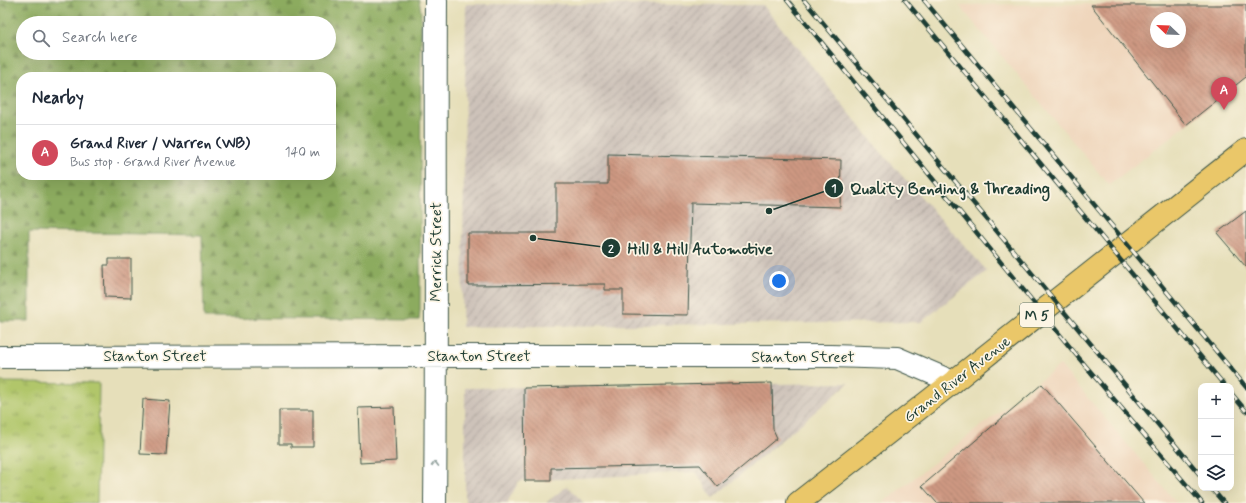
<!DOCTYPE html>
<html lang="en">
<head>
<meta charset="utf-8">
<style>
  :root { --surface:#fff; --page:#f2f2f3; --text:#1f2937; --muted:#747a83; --line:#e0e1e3; --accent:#d1495b }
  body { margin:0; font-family:Mynerve,sans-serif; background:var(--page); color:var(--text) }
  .controls { position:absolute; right:12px; bottom:12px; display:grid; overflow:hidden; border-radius:8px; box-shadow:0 4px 16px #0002 }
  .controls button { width:36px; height:36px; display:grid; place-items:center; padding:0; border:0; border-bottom:1px solid var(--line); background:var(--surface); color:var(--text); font:20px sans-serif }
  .compass { position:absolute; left:1150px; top:12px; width:36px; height:36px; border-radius:50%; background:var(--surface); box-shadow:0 4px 16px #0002; rotate:293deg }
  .you { position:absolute; left:779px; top:281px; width:14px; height:14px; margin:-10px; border:3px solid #fff; border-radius:50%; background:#1a73e8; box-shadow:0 0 0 6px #1a73e833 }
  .badge { display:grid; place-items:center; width:26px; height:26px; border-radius:50%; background:var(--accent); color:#fff; font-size:13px; font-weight:700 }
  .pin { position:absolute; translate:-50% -33px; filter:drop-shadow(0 1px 2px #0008) }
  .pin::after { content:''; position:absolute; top:21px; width:14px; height:12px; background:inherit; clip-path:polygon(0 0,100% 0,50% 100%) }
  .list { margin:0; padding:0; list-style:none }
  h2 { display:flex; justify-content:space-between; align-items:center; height:52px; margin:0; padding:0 16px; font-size:17px }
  h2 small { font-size:13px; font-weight:400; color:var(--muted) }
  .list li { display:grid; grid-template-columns:26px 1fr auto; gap:12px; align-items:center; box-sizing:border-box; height:56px; padding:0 16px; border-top:1px solid var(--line) }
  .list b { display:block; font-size:15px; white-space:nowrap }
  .list p { margin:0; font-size:13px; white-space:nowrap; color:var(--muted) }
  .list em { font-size:13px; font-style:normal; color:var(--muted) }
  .icon { flex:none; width:22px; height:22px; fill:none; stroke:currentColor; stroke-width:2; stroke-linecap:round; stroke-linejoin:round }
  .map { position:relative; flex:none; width:1246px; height:503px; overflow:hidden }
  .search { position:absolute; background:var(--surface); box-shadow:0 4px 16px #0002; left:16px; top:16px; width:320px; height:44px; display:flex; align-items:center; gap:10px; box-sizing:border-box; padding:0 14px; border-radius:22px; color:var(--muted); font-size:15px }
  .panel { position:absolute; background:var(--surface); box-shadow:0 4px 16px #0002; left:16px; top:72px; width:320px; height:108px; border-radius:16px }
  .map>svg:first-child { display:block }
  .built { fill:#efd6bc; fill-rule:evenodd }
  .industrial { fill:url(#industrial-furrows) }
  .grass { fill:url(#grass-tufts); stroke:#68824f }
  .forest { fill:url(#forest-firs); stroke:#567449; fill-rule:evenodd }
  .building { fill:url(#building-back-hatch); fill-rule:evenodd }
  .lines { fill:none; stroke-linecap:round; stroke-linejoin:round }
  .street-casing { stroke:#3d5548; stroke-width:24 }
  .primary-casing { stroke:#3d5548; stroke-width:24 }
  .street { stroke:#fff; stroke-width:22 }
  .primary { stroke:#eac769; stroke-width:22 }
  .rail-casing { stroke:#1f3d34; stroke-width:4.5 }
  .rail { stroke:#fcf5e5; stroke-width:3; stroke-dasharray:9; stroke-linecap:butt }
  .oneway { stroke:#8f9e9a }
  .labels { text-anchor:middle; stroke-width:3.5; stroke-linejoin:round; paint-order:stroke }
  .shield { fill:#fcf5e5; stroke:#617469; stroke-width:1 }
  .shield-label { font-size:14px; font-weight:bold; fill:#1f3d34 }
  .street-label { font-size:15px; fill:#1f3d34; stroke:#fcf5e5 }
  .leader { fill:none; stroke:#1f3d34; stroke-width:1.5 }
  .callout-dot { fill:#1f3d34; stroke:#fcf5e5; stroke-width:1.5 }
  .mark-label { font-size:12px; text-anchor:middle; font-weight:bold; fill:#fff }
  .callout-label { font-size:16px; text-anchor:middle; font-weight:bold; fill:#1f3d34; stroke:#fcf5e5; stroke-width:3.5; stroke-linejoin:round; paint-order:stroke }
</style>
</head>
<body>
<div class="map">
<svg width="1246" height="503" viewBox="0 0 1246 503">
  <defs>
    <pattern id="industrial-furrows" width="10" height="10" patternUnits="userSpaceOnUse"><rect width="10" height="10" fill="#cdc2b9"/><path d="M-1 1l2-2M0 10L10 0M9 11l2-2" fill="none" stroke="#a69f97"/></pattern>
    <pattern id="grass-tufts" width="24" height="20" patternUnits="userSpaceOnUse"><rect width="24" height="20" fill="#b1c66a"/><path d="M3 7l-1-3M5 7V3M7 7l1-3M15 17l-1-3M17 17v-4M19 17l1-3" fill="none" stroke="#8fa258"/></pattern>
    <pattern id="forest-firs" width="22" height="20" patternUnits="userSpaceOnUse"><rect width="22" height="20" fill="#8cab5e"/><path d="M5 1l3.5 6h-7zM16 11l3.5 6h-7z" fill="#728c4e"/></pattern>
    <pattern id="building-back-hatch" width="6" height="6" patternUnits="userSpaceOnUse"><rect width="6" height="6" fill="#ce9882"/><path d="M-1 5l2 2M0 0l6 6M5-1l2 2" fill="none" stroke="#a77d6b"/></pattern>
  </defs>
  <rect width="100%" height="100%" fill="#fcf5e5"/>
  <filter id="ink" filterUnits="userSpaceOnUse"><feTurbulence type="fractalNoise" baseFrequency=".025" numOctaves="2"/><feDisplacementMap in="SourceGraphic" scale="8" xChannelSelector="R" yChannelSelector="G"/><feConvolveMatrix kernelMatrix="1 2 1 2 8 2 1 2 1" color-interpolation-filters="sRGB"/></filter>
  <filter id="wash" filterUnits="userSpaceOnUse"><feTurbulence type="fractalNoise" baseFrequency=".012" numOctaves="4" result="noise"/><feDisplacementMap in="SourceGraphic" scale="16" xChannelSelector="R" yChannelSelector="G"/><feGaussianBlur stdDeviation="0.9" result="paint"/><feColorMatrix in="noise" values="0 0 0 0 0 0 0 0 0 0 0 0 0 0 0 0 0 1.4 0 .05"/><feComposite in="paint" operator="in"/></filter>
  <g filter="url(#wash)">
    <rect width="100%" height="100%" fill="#e6dfba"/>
    <path class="built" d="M1246,3V79L1109,185L959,5ZM1156,18H1180V42H1156Z
      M1060,365L1177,503H882Z"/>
    <path class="industrial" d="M466,4L763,5L880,151L987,271L921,322L462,327Z
      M849,383L713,498L696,472L519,481L507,503H465V388Z
      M567,486L584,503H546Z"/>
    <path class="grass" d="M0,382L99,383L97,503H0Z"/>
    <path class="forest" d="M0,0H419L421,12L420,310L419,320L204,318L202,235L29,232V321H0ZM23,23H329V53H23ZM21,77H331V175H21Z"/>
    <g id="blocks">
      <path class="building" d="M1091,5H1246V77L1186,125ZM1156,18H1180V42H1156Z
        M608,154L841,160L840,207L691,203L688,315L623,314V290H605V284L468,285V233H556V184H608Z
        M1246,211V267L1217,233Z
        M109,259H131V298L105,297L104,265H109Z
        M772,383L773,429L777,438L718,487L700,465L551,468V481H525L524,388Z
        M1042,384L1144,503H937L922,486Z
        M143,399L170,401L166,455L140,454Z
        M394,407L396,461L360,463L358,408Z
        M279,410H313V447H291V444H279Z"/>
    </g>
  </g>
  <g filter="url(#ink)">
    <use href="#blocks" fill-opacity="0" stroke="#3d5548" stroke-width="1"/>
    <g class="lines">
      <g class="street-casing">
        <path id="street" d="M0,357L459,356H831L897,358L953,382
          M435,503C437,335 435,168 436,0"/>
      </g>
      <g class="primary-casing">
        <path id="primary" d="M798,503L953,382L1246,150"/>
      </g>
      <use href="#street" class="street"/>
      <use href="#primary" class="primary"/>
      <g class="rail-casing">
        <path id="rail" d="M787,0L1078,357L1202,503
          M804,0L1201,476
          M905,0L1225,386
          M924,0L1246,387
          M1231,393L1246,411
          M1211,488L1224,503"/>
      </g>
      <use href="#rail" class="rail"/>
    </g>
    <defs><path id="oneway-chevron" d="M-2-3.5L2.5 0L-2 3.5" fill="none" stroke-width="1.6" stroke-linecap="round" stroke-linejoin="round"/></defs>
    <use class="oneway" href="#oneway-chevron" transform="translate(435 464) rotate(-89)"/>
  </g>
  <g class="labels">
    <rect class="shield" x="1020" y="303" width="34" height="24" rx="3"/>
    <g class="shield-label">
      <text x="1037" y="320">M 5</text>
    </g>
    <g class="street-label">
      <text transform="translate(436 252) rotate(-90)" y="5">Merrick Street</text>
      <text x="155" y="361">Stanton Street</text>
      <text x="479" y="361">Stanton Street</text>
      <text x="803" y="362">Stanton Street</text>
      <text transform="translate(957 379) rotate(-38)" y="5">Grand River Avenue</text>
    </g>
  </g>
  <path class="leader" d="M769 211L834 188M533 238L611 248"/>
  <g class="callout-dot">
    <circle cx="769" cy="211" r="4"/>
    <circle cx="533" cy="238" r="4"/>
    <circle cx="834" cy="188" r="10"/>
    <circle cx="611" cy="248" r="10"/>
  </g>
  <g class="mark-label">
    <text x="834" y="192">1</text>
    <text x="611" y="253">2</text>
  </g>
  <g class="callout-label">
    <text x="950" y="194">Quality Bending &amp; Threading</text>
    <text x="700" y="254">Hill &amp; Hill Automotive</text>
  </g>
</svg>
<div class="controls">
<button>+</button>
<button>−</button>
<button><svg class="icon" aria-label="layers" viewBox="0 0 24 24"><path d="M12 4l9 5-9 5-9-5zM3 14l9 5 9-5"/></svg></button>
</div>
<svg class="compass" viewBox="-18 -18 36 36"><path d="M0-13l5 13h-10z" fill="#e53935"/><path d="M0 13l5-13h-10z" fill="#747a83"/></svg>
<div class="you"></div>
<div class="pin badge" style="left:1224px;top:110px">A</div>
<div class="search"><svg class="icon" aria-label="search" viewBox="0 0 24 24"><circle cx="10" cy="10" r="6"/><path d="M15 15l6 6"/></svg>Search here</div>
<section class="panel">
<h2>Nearby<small></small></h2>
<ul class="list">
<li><span class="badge">A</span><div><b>Grand River / Warren (WB)</b><p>Bus stop · Grand River Avenue</p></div><em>140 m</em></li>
</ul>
</section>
</div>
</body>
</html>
